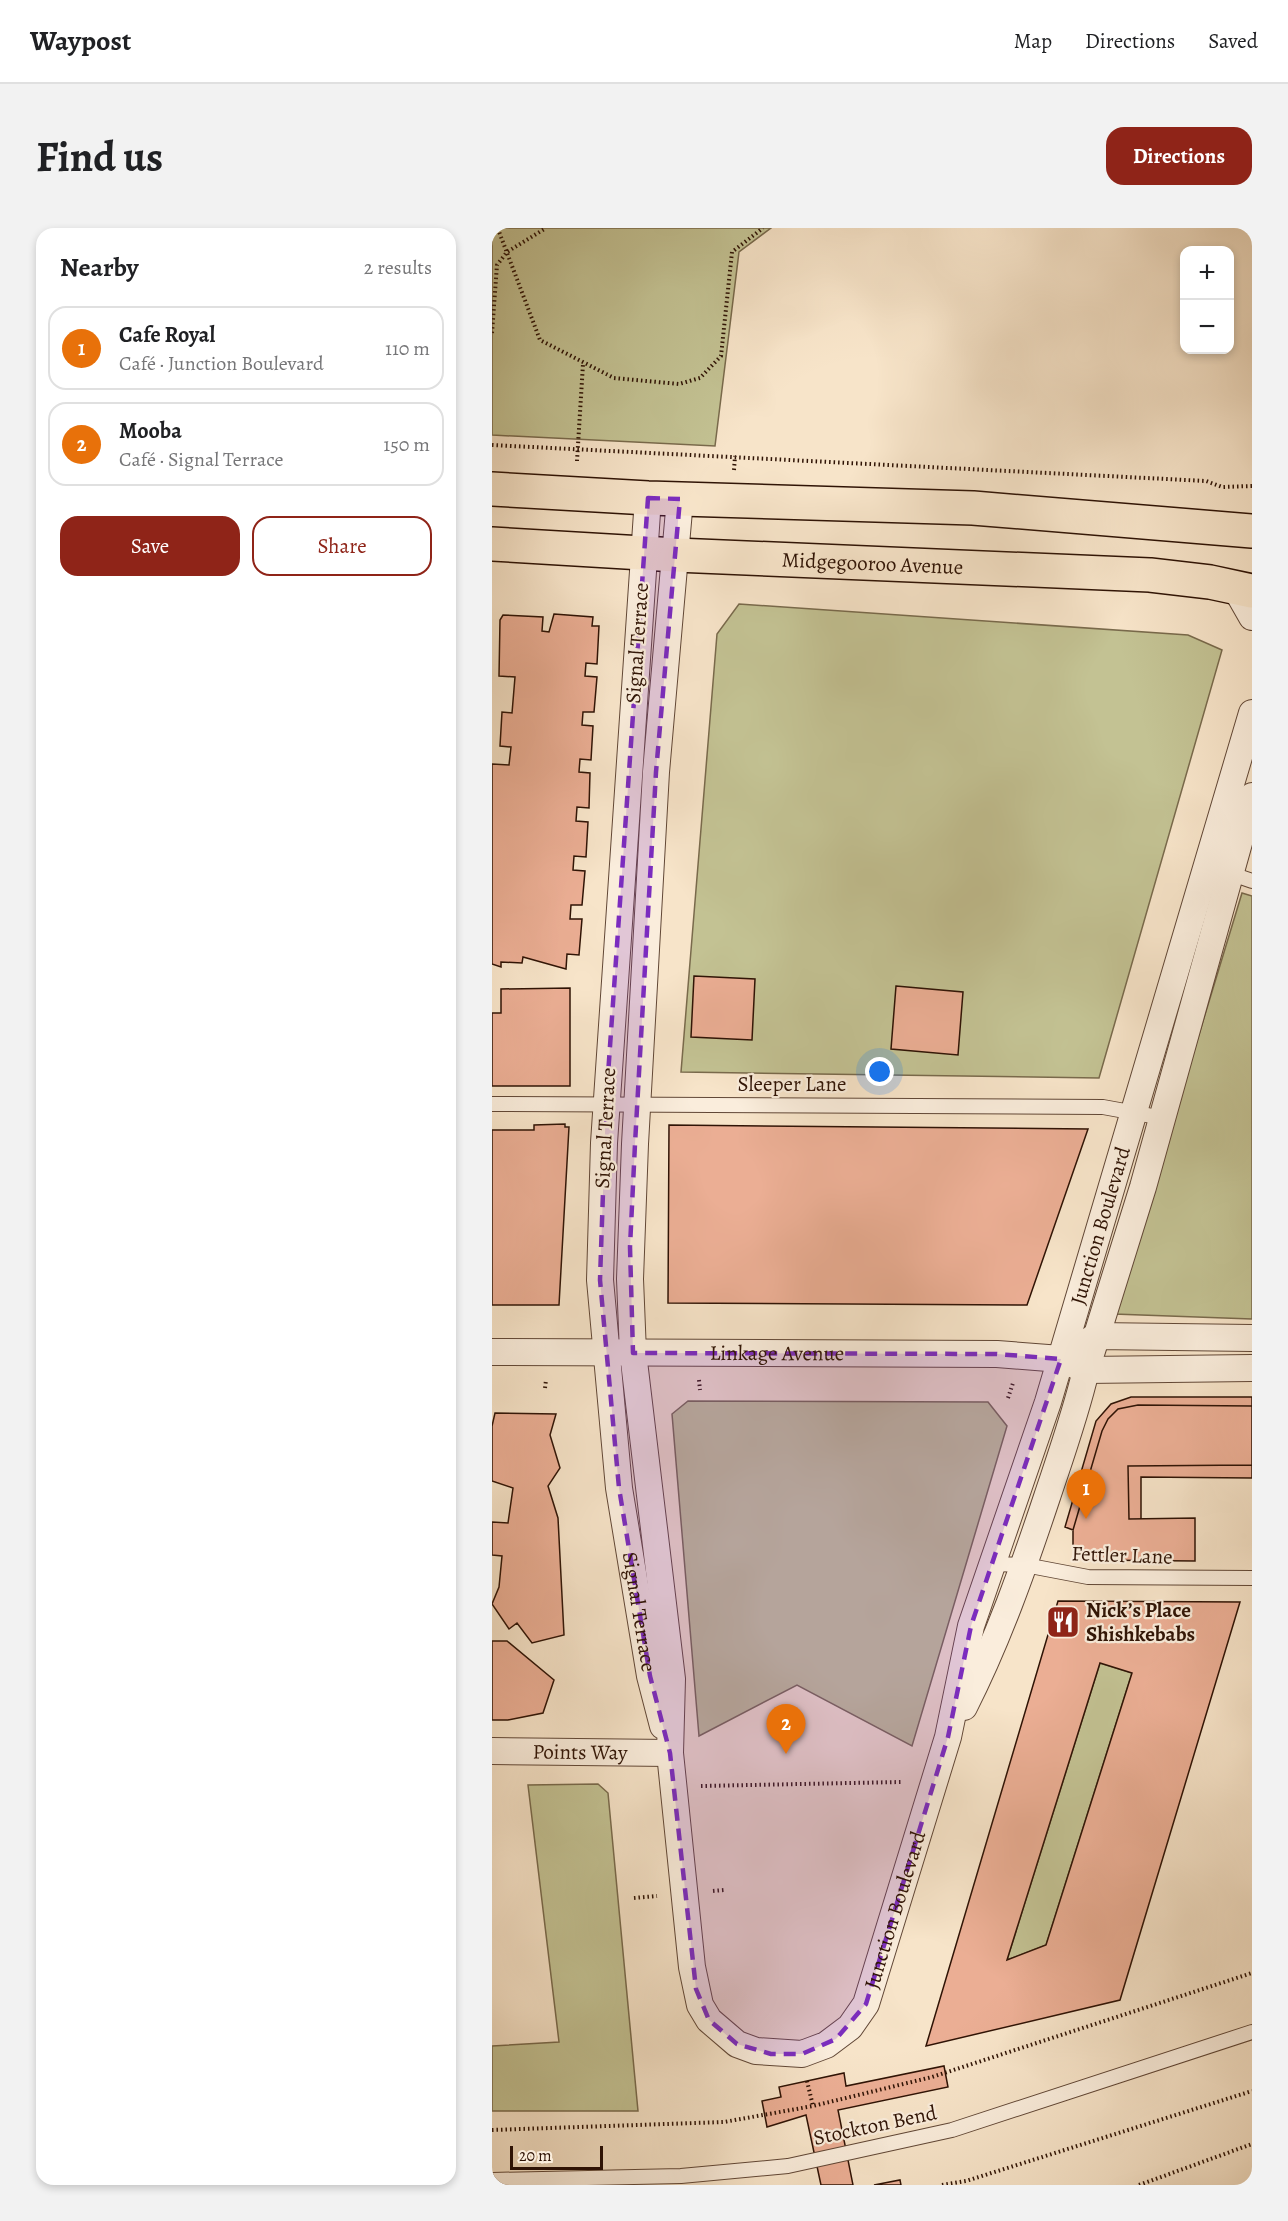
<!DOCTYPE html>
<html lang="en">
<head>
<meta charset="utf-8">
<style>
  :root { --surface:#fff; --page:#f2f2f2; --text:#202124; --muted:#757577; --line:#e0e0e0; --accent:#8f2418 }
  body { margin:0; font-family:Alegreya,serif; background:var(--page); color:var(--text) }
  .controls { position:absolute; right:18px; top:18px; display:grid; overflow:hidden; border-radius:12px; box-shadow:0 3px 9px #0003 }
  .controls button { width:54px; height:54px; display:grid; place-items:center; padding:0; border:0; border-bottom:2px solid var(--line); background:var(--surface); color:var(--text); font:30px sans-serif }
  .scale { position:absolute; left:18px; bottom:15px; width:93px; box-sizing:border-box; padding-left:6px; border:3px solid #2f1305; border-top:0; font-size:16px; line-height:21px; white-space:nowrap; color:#2f1305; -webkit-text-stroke:4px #faeddc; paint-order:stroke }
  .you { position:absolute; left:388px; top:844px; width:21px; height:21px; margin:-15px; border:4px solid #fff; border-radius:50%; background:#1a73e8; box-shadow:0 0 0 9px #1a73e833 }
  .badge { display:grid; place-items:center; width:39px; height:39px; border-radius:50%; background:var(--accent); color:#fff; font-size:20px; font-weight:700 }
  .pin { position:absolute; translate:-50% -50px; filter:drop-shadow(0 2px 3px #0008) }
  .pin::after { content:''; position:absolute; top:32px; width:21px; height:18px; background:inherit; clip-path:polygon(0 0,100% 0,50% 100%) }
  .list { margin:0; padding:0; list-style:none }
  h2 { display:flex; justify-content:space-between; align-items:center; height:78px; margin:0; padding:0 24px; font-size:26px }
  h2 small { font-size:20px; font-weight:400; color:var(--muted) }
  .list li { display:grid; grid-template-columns:39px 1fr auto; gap:18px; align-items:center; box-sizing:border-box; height:84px; margin:0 12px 12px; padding:0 12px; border:2px solid var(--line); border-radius:18px }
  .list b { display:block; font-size:22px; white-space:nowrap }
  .list p { margin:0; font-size:20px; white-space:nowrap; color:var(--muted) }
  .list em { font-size:20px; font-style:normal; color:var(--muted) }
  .actions { display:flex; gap:12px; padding:18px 24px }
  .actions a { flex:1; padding:14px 0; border:2px solid var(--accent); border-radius:18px; text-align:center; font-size:21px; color:var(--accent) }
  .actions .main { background:var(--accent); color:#fff }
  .map { position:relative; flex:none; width:760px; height:1957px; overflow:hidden; border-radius:18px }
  header { display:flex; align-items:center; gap:36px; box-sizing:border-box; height:84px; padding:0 30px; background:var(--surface); border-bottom:2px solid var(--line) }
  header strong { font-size:28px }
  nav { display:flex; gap:33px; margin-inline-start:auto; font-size:21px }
  .intro { display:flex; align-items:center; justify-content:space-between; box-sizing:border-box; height:144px; padding:0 36px }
  h1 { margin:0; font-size:42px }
  .button { padding:15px 27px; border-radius:18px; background:var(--accent); color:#fff; font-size:21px; font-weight:700 }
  main { display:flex; gap:36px; padding:0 36px }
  aside { flex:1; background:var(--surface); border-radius:18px; box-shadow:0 3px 9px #0003 }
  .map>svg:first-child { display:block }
  .green { fill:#c3c293; stroke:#796a4c; stroke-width:1.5 }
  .building { fill:#ebae94; stroke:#2f1305; stroke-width:1.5; fill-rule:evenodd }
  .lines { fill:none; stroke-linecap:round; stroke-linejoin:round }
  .lane-casing { stroke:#614736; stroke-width:16 }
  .street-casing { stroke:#614736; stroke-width:28 }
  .primary-casing { stroke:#2f1305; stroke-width:36 }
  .path { stroke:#2f1305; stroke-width:4; stroke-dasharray:1.5 3; stroke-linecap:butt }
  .lane { stroke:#faeddc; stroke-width:14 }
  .street { stroke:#faeddc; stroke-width:26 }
  .primary { stroke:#f7e4c9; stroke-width:33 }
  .marked { fill:#7b2cbf; fill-opacity:0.2; stroke:#7b2cbf; stroke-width:4.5; stroke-dasharray:12 8; stroke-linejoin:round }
  .labels { text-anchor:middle; stroke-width:4.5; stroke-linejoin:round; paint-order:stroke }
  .street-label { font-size:21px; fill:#2f1305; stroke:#faeddc }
  .poi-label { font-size:21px; font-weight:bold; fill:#2f1305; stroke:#faeddc; text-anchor:start }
</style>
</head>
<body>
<header>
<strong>Waypost</strong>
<nav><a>Map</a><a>Directions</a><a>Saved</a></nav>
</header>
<div class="intro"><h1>Find us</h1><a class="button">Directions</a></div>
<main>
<aside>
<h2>Nearby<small>2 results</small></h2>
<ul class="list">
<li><span class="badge" style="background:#e8710a">1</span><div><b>Cafe Royal</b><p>Café · Junction Boulevard</p></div><em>110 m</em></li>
<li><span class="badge" style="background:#e8710a">2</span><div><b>Mooba</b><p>Café · Signal Terrace</p></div><em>150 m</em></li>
</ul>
<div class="actions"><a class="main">Save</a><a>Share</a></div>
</aside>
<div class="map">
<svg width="760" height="1957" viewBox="0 0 760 1957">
  <rect width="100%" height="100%" fill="#f7e4c9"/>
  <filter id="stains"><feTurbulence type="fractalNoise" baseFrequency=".00333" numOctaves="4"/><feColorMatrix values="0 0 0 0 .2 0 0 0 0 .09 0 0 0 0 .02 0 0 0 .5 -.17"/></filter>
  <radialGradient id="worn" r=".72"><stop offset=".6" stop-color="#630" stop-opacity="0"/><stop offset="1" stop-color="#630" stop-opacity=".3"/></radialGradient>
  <path class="green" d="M0,0H279L247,24L223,218L0,207Z
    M247,376L696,407L730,422L607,850L189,844L225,406Z
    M750,665L760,668V1091L622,1086Z
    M196,1173L496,1174L515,1198L420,1518L305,1457L207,1508L180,1186Z
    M608,1435L640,1445L554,1717L515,1732Z
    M106,1556L116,1565L146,1883H0V1818L67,1814L36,1557Z"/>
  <path class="building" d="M62,386L101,389L100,398H107L105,436L94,435L93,448L105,449L102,484H91L90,497L101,498L99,532L88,531L87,544L98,545L97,580L85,579L84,593L96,594L94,629L82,628L81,642L93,643L90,677H79L78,691H90L87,727L75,726L74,741L31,729L30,735L9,734V739L0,736V536L17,537L19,519L8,518L10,484L20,485L23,449L7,448L8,392L11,387L51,389L50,403L57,404Z
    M202,748L263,751L260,812L199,809Z
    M404,758L471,764L466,827L399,821Z
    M78,760V858H0V785H9V761Z
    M73,896V899H77L67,1077H0V902H42V897Z
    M177,897L596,901L535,1077L176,1075Z
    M639,1169H760V1178L646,1177L626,1181L616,1191L610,1203L581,1302L573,1299L604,1193L619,1176Z
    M646,1177L760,1178V1237L636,1238L637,1291L703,1290V1333L598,1332L586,1325L581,1318V1302L610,1203L616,1191L626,1181Z
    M3,1185L64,1186L58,1207L68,1240L56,1258L66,1290L72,1407L40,1415L25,1395L17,1401L0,1376L7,1359L10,1328L0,1327V1294L16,1295L21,1260L0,1253V1198Z
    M760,1237V1250L649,1249V1291H637L636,1238Z
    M566,1373L748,1374L628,1772L434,1818ZM608,1435L640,1445L554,1717L515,1732Z
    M0,1413H15L62,1452L51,1485L16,1492H0Z
    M452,1838L456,1859L346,1882L361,1957H329L314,1887L275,1899L270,1873L289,1869L287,1859L352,1845L354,1858Z
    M408,1952L409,1957H382Z"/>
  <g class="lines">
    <g class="lane-casing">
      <path id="lane" d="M734,644L760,653
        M0,876L611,879L671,890
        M500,1336L533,1337L596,1349L760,1350
        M0,1952L189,1948L296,1938L460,1902L760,1804"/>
    </g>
    <g class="street-casing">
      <g id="street">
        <path id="s1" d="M156,270L112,915L108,1052L127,1260L158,1448L171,1498"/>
        <path id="s2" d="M188,271L164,544L143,916L138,1051L141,1125L180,1451L178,1525L200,1739L208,1777L217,1792L245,1816L264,1823L310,1826L334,1817L358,1799L374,1776L456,1509L479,1398L556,1174L760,485"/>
        <path d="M744,361L760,389"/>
        <path d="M592,1116L604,1108L760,1110"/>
        <path id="s3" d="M0,1124L505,1126L569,1131L594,1142L760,1140"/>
        <path d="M472,1479C506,1412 531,1341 555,1269C569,1227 584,1185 594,1142L651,959L760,568"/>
        <path id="s4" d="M0,1523L178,1525"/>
      </g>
    </g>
    <g class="primary-casing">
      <g id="primary">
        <path d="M0,261L156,270L481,280L760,303"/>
        <path id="s5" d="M0,316L184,327L658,347L718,354L760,363"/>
      </g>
    </g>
    <path class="path" d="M1,0L6,1L48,112L122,150L187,156L208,150L229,128L240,24L271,0
      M0,105L5,37L15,24L54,0
      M0,217L714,253L730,259L760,258
      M85,233L91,136
      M242,242L243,228
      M207,1152L208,1162
      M53,1160L54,1152
      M516,1170L521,1155
      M209,1558L409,1554
      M221,1663L232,1662
      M142,1670L165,1668
      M315,1853L321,1878
      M0,1902L232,1894L321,1878L440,1849L760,1745
      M450,1957L474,1953L760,1863
      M647,1957L760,1916"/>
    <use href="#lane" class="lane"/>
    <use href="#street" class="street"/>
    <use href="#primary" class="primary"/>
  </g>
  <path class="marked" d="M156,270L188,271L164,544L143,916L138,1019L141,1125L505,1126L569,1131L479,1398L456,1509L374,1776L344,1811L310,1826H279L245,1816L217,1792L204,1761L178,1525L158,1448L127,1260L108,1052L114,876Z"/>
  <defs>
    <g id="restaurant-square" transform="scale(1.725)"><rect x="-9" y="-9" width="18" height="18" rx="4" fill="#8f2418" stroke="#faeddc"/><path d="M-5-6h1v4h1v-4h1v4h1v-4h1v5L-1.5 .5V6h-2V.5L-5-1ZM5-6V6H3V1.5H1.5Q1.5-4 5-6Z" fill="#fff"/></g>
  </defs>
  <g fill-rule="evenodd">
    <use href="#restaurant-square" x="571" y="1394"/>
  </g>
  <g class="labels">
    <g class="street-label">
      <text dy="7" stroke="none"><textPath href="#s5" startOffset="381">Midgegooroo Avenue</textPath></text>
      <text transform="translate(145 415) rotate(-86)" y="7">Signal Terrace</text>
      <text x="300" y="863">Sleeper Lane</text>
      <text transform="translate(113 900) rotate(-87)" y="7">Signal Terrace</text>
      <text dy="7" stroke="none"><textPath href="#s2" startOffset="2530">Junction Boulevard</textPath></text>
      <text dy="7" stroke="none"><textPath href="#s3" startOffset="285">Linkage Avenue</textPath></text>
      <text transform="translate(630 1327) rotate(2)" y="7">Fettler Lane</text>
      <text dy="7" stroke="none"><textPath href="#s1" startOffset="1118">Signal Terrace</textPath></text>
      <text dy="7" stroke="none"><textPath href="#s4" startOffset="88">Points Way</textPath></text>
      <text dy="7" stroke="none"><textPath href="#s2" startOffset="1815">Junction Boulevard</textPath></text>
      <text transform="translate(383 1897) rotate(-12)" y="7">Stockton Bend</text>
    </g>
    <g class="poi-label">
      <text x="594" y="1389">Nick’s Place<tspan x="594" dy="24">Shishkebabs</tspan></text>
    </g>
  </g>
  <rect width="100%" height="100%" filter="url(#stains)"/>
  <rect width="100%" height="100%" fill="url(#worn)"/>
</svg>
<div class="controls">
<button>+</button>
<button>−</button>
</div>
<div class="scale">20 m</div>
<div class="you"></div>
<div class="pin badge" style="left:594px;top:1291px;background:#e8710a">1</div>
<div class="pin badge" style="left:294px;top:1526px;background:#e8710a">2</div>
</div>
</main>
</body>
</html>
